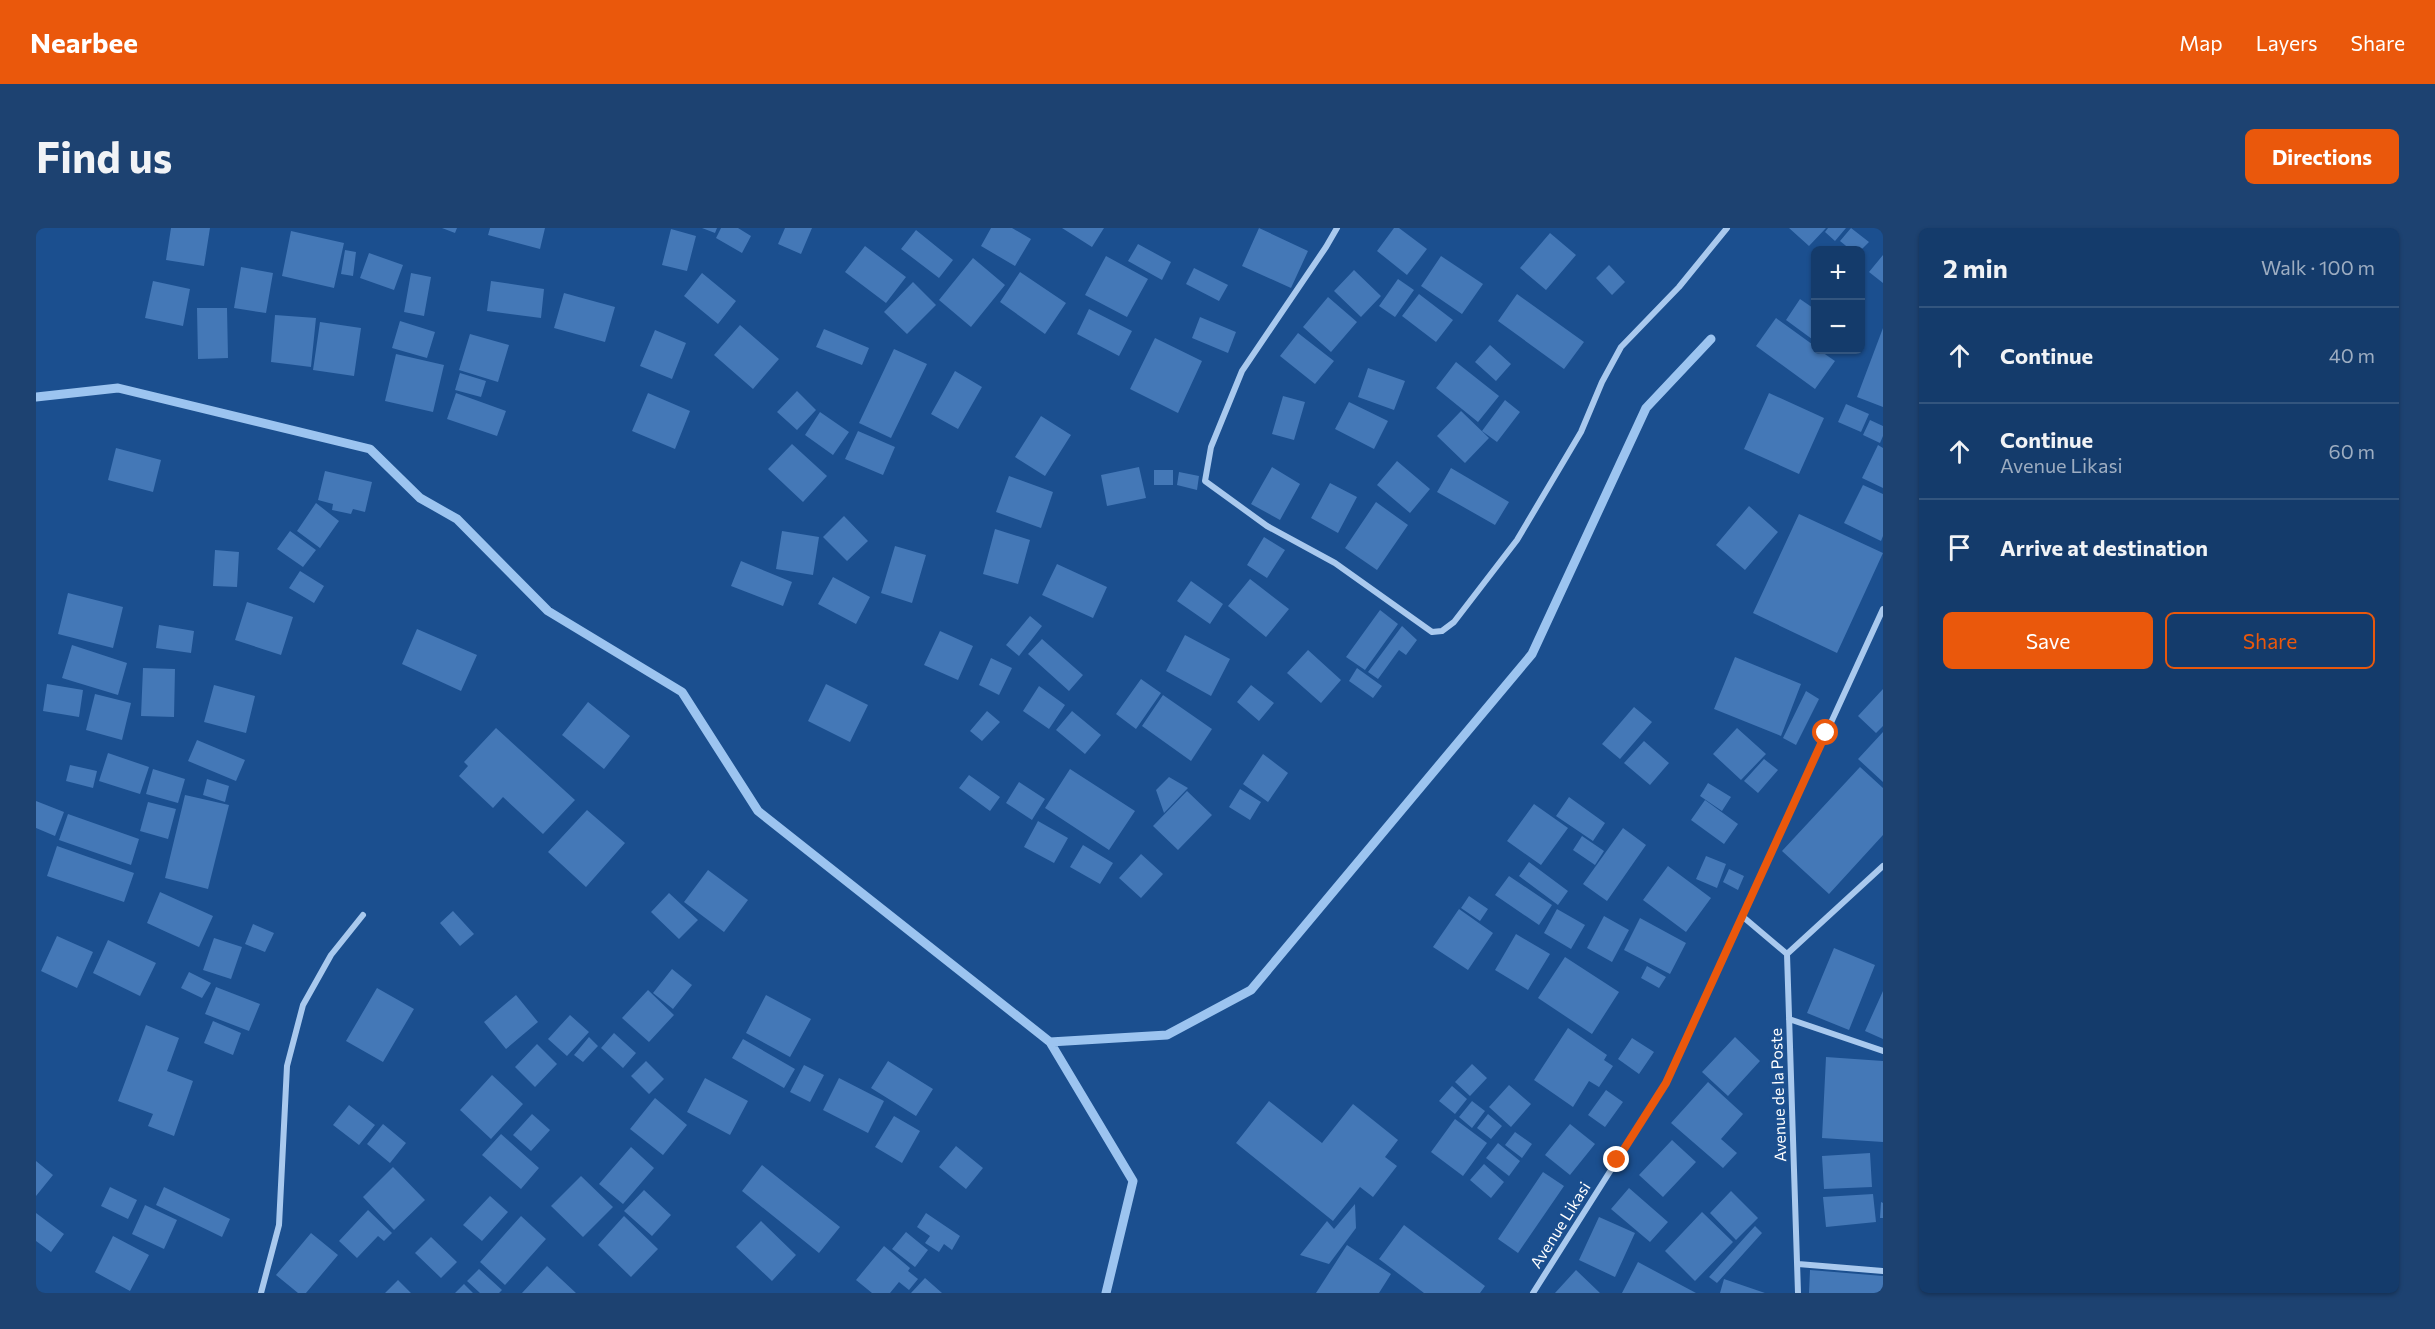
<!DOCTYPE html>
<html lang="en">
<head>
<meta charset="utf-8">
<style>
  :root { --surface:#143b6b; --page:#1d4271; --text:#f1f3f6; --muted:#9dadc1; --line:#33557e; --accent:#ea580c }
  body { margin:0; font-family:Commissioner,sans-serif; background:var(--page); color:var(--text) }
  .controls { position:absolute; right:18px; top:18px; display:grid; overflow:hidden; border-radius:9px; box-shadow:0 2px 4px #0004 }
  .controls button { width:54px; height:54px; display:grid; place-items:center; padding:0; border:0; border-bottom:2px solid var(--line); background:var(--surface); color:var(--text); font:30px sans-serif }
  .stop { position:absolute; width:18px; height:18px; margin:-14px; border:4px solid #ea580c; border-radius:50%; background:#fff }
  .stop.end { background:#ea580c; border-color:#fff; box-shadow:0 2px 6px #0008 }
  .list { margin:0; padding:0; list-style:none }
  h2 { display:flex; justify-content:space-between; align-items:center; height:78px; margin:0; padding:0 24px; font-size:26px }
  h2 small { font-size:20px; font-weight:400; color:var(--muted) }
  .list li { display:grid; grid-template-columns:39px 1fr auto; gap:18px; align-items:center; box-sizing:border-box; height:96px; padding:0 24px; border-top:2px solid var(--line) }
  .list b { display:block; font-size:22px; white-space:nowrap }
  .list p { margin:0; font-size:20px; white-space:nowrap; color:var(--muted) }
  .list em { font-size:20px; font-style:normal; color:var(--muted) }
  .actions { display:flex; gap:12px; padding:18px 24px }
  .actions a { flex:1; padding:14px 0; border:2px solid var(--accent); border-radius:9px; text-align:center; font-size:21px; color:var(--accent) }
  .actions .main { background:var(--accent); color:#fff }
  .icon { flex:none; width:33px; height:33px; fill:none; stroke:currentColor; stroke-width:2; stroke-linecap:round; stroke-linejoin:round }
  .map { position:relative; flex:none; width:1847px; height:1065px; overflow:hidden; border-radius:9px }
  header { display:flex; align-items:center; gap:36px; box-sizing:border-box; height:84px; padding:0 30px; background:var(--accent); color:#fff }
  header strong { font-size:28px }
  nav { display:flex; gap:33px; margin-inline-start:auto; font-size:21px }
  .intro { display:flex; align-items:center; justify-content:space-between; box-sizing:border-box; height:144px; padding:0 36px }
  h1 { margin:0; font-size:42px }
  .button { padding:15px 27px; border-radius:9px; background:var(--accent); color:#fff; font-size:21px; font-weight:700 }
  main { display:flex; gap:36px; padding:0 36px }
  aside { flex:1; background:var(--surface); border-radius:9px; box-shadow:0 2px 4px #0004 }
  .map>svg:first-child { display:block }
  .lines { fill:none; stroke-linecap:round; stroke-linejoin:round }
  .stream { stroke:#9cc4f0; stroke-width:9 }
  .building { fill:#4478b7 }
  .minor { stroke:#a9c9ee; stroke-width:6 }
  .route { stroke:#ea580c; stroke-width:8 }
  .labels { text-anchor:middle; stroke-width:6; stroke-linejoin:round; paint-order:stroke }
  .street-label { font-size:16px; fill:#fff; stroke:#1b4f8f }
</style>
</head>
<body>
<header>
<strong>Nearbee</strong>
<nav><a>Map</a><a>Layers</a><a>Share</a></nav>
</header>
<div class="intro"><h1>Find us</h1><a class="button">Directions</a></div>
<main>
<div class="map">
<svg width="1847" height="1065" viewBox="0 0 1847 1065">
  <rect width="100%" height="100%" fill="#1b4f8f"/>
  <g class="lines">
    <path class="stream" d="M0,169L82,160L334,221L384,270L421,291L512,383L646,464L722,583L1014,814L1131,807L1215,762L1496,426L1610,180L1675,111
      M1014,814L1097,953L1070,1065"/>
  </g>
  <path class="building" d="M135,0H174L168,38L130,32Z
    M406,0H421L419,5Z
    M454,0H509L504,21L452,7Z
    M666,0H681L679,5Z
    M685,0H702L715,8L706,25L680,10Z
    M749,0H776L765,26L742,16Z
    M955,0H976L995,11L979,38L945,18Z
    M1026,0H1068L1056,19Z
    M1223,0L1272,23L1255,60L1206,38Z
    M1358,0H1363L1391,21L1371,47L1341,23Z
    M1753,0H1790L1773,18Z
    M1792,0H1810L1799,13L1789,4Z
    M1815,0L1833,14L1825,22H1815L1804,13Z
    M635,1L660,8L651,43L626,37Z
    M880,2L917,32L903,50L865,21Z
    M255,3L308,15L298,60L246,48Z
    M1514,5L1540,27L1510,62L1484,40Z
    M1102,16L1135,34L1126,52L1092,33Z
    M829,18L870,49L850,75L809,44Z
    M309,22L320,24L317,48L305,46Z
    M333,25L367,37L358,62L324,50Z
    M1847,27V55L1833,44Z
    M1070,28L1112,51L1091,89L1049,67Z
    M1405,28L1447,56L1426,86L1385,58Z
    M937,30L969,57L935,99L903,72Z
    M1573,37L1589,54L1576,67L1560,50Z
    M205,39L237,45L230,85L198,80Z
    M1158,40L1192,57L1183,73L1150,56Z
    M1318,42L1345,68L1325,89L1298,63Z
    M984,44L1030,75L1009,106L964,74Z
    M375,45L395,49L388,88L368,84Z
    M666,45L700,73L682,96L648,68Z
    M1362,51L1378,62L1359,89L1343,78Z
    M117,53L154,61L147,98L109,90Z
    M455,53L508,61L505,90L451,83Z
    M877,54L900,77L871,106L848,84Z
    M528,65L579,79L569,114L518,100Z
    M1383,66L1417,92L1400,114L1366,88Z
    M1481,66L1548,114L1528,141L1462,93Z
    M1292,69L1321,94L1295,124L1267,99Z
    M1764,71L1780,82V114L1750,92Z
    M161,80H191L192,130L162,131Z
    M1053,81L1096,103L1083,128L1041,106Z
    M239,87L280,90L275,139L235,134Z
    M1164,89L1200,104L1192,125L1156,110Z
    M1740,90L1780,119V122H1783L1799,133L1779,161L1720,118Z
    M364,93L399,104L391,130L356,120Z
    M284,94L325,100L318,148L277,142Z
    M704,97L743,131L717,161L678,127Z
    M1847,100V179L1821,169Z
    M788,101L833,120L826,137L780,119Z
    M619,102L650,115L636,151L604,138Z
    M1262,105L1298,133L1279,156L1244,128Z
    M434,106L473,117L462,154L423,142Z
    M1119,110L1166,133L1142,185L1094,161Z
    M1454,117L1475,136L1460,153L1439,134Z
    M858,121L891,136L855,210L823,195Z
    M360,126L408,137L397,184L349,173Z
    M1420,134L1463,168L1442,194L1400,160Z
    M1332,140L1369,153L1358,182L1322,169Z
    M919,143L946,159L922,201L895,186Z
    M424,145L450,153L445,169L419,162Z
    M761,163L780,182L761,202L741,184Z
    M420,165L470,183L461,208L411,191Z
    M612,165L654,183L639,221L596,203Z
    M1733,165L1788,190L1763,246L1708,221Z
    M1247,168L1269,174L1258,212L1236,206Z
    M1469,172L1484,184L1461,214L1446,203Z
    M1313,174L1352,193L1338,221L1299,201Z
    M1810,176L1833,186L1825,204L1802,194Z
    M1425,183L1453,210L1429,235L1401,208Z
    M784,184L813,204L797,227L769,207Z
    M1005,188L1035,207L1009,248L979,229Z
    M1834,192L1847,198V208L1844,215L1827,207Z
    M822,203L859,219L847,247L809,231Z
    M756,216L791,248L767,274L732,241Z
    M1842,217L1847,220V260L1826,250Z
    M80,220L125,232L117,264L72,252Z
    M1361,233L1394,261L1374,285L1341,257Z
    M1103,239L1110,270L1071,278L1065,247Z
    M1236,239L1264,256L1244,292L1215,276Z
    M1415,240L1473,274L1459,297L1401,264Z
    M1118,242H1137V257H1118Z
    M289,243L336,254L329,284L317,281L315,286L296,282L297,276L282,272Z
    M1143,244L1163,248L1161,262L1141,257Z
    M973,248L1017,264L1005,300L960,284Z
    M1294,255L1321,269L1302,305L1275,290Z
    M1827,257L1847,266V308L1845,313L1808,295Z
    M1340,274L1372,297L1341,342L1309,320Z
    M280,275L303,293L284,320L261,303Z
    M1713,278L1742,304L1709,342L1680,317Z
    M1763,286L1847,325L1801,425L1717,385Z
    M808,288L832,313L811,333L787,309Z
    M959,301L994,312L982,356L947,346Z
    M254,303L280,322L267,339L241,321Z
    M746,303L783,309L777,347L740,341Z
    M1228,309L1249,322L1231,350L1211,337Z
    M859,318L890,327L876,375L845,365Z
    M179,322L203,324L201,359L177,358Z
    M705,333L756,354L747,378L695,358Z
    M1021,336L1071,359L1057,390L1006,367Z
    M264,343L288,358L278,375L253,360Z
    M797,349L834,369L820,396L782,376Z
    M1214,351L1253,381L1230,409L1192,378Z
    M1155,353L1187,376L1174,396L1141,373Z
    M32,365L87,379L77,420L22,406Z
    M211,374L257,389L245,427L199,412Z
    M1344,382L1362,396L1329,442L1310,429Z
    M994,388L1006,398L983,428L970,417Z
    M123,397L158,403L155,425L120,420Z
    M1366,398L1381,412L1370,427L1363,422L1342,451L1332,444Z
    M381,401L441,427L425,463L366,436Z
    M904,403L937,418L922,452L888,437Z
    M1149,407L1194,431L1175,468L1130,443Z
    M1006,411L1047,447L1033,463L992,426Z
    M36,417L91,435L82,467L26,450Z
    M1272,422L1305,452L1285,475L1251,445Z
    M1699,429L1765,456L1745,508L1678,481Z
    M955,430L976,440L963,467L943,457Z
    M107,440L139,441L138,489L105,488Z
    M1321,440L1346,458L1337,470L1313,453Z
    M1105,451L1125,465L1100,501L1080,486Z
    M11,456L47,462L43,489L7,483Z
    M790,456L832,477L814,514L772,493Z
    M178,457L219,468L210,505L168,494Z
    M1215,457L1238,475L1223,493L1201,474Z
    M1003,458L1029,477L1013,501L987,483Z
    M1847,461V498L1840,505L1822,488Z
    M1770,463L1783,471L1760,517L1747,510Z
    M59,466L95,475L86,512L50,502Z
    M1127,467L1176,501L1155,533L1106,498Z
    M552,474L594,508L568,541L526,507Z
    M1598,479L1616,494L1584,531L1566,516Z
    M951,483L964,494L946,513L934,503Z
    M1036,483L1065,507L1049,526L1020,502Z
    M460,500L539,572L507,606L467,569L457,580L423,548L432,538L428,534Z
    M1701,500L1730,526L1705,552L1677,526Z
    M1847,504V554L1822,531Z
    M161,512L209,532L200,553L152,533Z
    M1608,513L1633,535L1614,557L1588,535Z
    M72,525L113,539L104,566L63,553Z
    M1227,526L1252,545L1232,574L1207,556Z
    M1728,531L1742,542L1722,565L1708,553Z
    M34,537L61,543L57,560L30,553Z
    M1824,539L1847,560V607L1793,666L1746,623Z
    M117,541L149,551L142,575L110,566Z
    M1034,541L1099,583L1073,622L1009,580Z
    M933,547L964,569L954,583L923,560Z
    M1133,549L1152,560L1128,585L1120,562Z
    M171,551L193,558L189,574L167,567Z
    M983,554L1009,571L996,592L970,575Z
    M1672,555L1695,569L1686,583L1664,568Z
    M1204,561L1225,574L1214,592L1193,579Z
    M1151,563L1176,587L1142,622L1117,598Z
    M149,567L193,577L172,661L129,650Z
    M1533,569L1569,595L1557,613L1520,588Z
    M1669,572L1702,596L1688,616L1655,592Z
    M0,573L28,584L19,608L0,600Z
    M112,574L140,581L132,611L104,603Z
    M1498,576L1532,600L1505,637L1471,613Z
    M551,582L589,615L550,659L512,624Z
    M32,586L103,611L95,637L23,612Z
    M1002,593L1032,610L1018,635L988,619Z
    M1587,600L1610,617L1571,673L1547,656Z
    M1546,608L1568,623L1559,637L1537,622Z
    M1047,617L1077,635L1064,656L1034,639Z
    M21,618L98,645L88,674L11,648Z
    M1105,626L1127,646L1105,670L1083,650Z
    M1670,628L1690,636L1681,660L1660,651Z
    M1493,634L1532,663L1522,677L1483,648Z
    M1632,638L1675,670L1650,704L1607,672Z
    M1693,641L1708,648L1702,662L1687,654Z
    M672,642L712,672L688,704L648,674Z
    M1473,648L1516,677L1503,697L1459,667Z
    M124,664L177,688L163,719L111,695Z
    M633,665L662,692L643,711L615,684Z
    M1433,668L1452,681L1444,693L1425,680Z
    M1423,681L1457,705L1432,742L1397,719Z
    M1521,681L1549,697L1535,721L1508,705Z
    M417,683L438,706L424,718L404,695Z
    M1568,688L1593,702L1576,734L1551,720Z
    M1604,690L1650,715L1634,746L1588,722Z
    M217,696L238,705L229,724L209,716Z
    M1480,706L1514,726L1492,762L1459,742Z
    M21,708L57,724L41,760L5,743Z
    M178,710L206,719L195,751L167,742Z
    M72,712L120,735L104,768L57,745Z
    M1798,720L1839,737L1813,802L1771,785Z
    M1529,729L1583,764L1556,806L1502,770Z
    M1611,738L1630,749L1623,760L1605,750Z
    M636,741L656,757L637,781L617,765Z
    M153,744L175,755L166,770L145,760Z
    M180,759L224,776L213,803L169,786Z
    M341,760L378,781L347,834L310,813Z
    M612,762L638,787L613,814L586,790Z
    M1847,763V811L1829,803Z
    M480,767L502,794L470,821L448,794Z
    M730,767L775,791L754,829L710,805Z
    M534,787L553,804L531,828L512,811Z
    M177,793L205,805L197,827L168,815Z
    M110,797L143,810L131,843L157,853L138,908L112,898L117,886L82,873Z
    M1532,800L1571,827L1568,832L1577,838L1563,859L1553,853L1537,879L1498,852Z
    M578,805L600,825L587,840L565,820Z
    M553,809L562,818L547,834L538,827Z
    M1699,809L1724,833L1692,868L1666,844Z
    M1596,810L1618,824L1603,846L1582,831Z
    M707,811L759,841L748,860L696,830Z
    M501,816L521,836L499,859L479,839Z
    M1790,829L1847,833V914L1786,910Z
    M610,833L628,851L613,866L595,848Z
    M852,833L897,861L880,888L835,860Z
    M1436,836L1451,850L1434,868L1419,854Z
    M768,837L788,847L774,874L754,864Z
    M456,847L487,876L455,911L424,882Z
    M669,850L712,873L694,907L651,884Z
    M803,850L848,873L832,905L787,882Z
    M1672,854L1707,886L1685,911L1701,925L1687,940L1635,895Z
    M1473,857L1495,876L1475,899L1453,879Z
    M1416,858L1431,871L1419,886L1403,873Z
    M1570,862L1587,874L1569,899L1552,887Z
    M619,870L651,897L627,927L594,901Z
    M1233,873L1286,915L1317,876L1362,912L1349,929L1361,938L1337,969L1324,959L1297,993L1200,915Z
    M1436,873L1449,883L1436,900L1423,889Z
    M313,877L339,897L323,917L297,897Z
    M496,886L514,902L495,923L477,907Z
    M1452,886L1466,898L1455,911L1441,900Z
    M858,888L884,903L866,935L839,919Z
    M1419,891L1451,915L1427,948L1395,924Z
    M347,896L370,915L354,935L331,916Z
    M1534,896L1559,916L1534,947L1509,927Z
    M1479,904L1496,916L1486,930L1469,917Z
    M465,906L503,940L485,961L446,927Z
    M1636,912L1660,934L1627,969L1603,947Z
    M1462,915L1484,933L1473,948L1450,930Z
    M920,918L947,940L930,961L903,939Z
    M595,919L618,940L587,976L563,956Z
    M1834,925L1836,959L1788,961L1786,928Z
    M0,933L17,947L0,968Z
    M1448,936L1468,954L1455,970L1434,952Z
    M726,937L804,999L783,1025L706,963Z
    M357,939L389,972L358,1002L327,969Z
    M1507,944L1528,958L1482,1025L1462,1011Z
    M545,948L577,979L547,1009L515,978Z
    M74,959L101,972L92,991L65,978Z
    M128,959L194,991L186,1009L120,977Z
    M1593,960L1632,994L1614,1014L1575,981Z
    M608,962L635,987L616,1008L588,983Z
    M1695,963L1722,990L1700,1012L1674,985Z
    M1837,966L1840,994L1790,999L1787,969Z
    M454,968L472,984L446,1013L427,997Z
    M1845,974L1847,975V990H1844Z
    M1319,976L1320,1000L1293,1036L1264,1027L1291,993L1298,1001Z
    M109,977L141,992L128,1021L96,1006Z
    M332,982L356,1005L348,1013L342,1008L321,1030L303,1013Z
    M1666,984L1697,1014L1659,1053L1629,1023Z
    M0,985L28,1006L15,1024L0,1013Z
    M890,985L924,1008L916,1022L908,1016L903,1024L889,1015L894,1008L881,999Z
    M485,988L510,1011L469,1057L444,1034Z
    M588,988L622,1021L595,1049L562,1017Z
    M1563,989L1599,1005L1579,1049L1543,1032Z
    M725,993L760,1027L736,1053L700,1019Z
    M1368,997L1449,1058L1444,1065H1388L1343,1031Z
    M1719,998L1726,1005L1681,1055L1673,1049Z
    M870,1004L892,1022L879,1039L856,1021Z
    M275,1005L302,1027L270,1065H262L240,1047Z
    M77,1008L113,1027L94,1063L59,1044Z
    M395,1009L421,1034L405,1050L379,1025Z
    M1311,1017L1355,1046L1343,1065H1280Z
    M848,1018L874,1040L872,1043L882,1051L873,1062L863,1054L854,1065H836L820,1052Z
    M1602,1034L1660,1065H1586Z
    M511,1038L540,1065H486Z
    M443,1041L466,1062L463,1065H444L431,1053Z
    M1540,1042L1564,1065H1519Z
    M1774,1042L1847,1048V1065H1773Z
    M889,1050L906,1065H875Z
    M1688,1051L1729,1065H1684Z
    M362,1052L375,1065H349Z
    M428,1056L437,1065H419Z"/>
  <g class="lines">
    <path class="minor" d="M1301,0L1290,19L1206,143L1175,219L1169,253L1231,298L1299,335L1396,404L1406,403L1418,394L1481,312L1545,204L1566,154L1585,119L1643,59L1691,0
      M1706,688L1751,726L1762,1065
      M1751,726L1847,638
      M1753,791L1847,823
      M1762,1036L1847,1043
      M225,1065L243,997L251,838L267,777L295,727L327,687
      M1497,1065L1630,855L1847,381"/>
  </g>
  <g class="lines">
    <path class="route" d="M1581,932L1630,855L1790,505"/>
  </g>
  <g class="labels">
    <g class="street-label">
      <text transform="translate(1742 867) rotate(-92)" y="6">Avenue de la Poste</text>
      <text transform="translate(1524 997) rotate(-58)" y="6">Avenue Likasi</text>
    </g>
  </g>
</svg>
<div class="controls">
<button>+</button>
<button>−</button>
</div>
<div class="stop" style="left:1790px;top:505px"></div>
<div class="stop end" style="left:1581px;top:932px"></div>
</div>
<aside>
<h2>2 min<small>Walk · 100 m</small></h2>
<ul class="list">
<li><svg class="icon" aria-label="ahead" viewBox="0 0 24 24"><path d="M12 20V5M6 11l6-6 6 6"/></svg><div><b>Continue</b></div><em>40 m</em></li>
<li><svg class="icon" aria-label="ahead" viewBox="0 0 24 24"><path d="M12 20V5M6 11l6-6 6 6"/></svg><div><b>Continue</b><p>Avenue Likasi</p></div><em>60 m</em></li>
<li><svg class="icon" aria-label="arrive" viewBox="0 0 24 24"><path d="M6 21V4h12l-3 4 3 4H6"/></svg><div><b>Arrive at destination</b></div></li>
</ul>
<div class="actions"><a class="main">Save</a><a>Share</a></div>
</aside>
</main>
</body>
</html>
